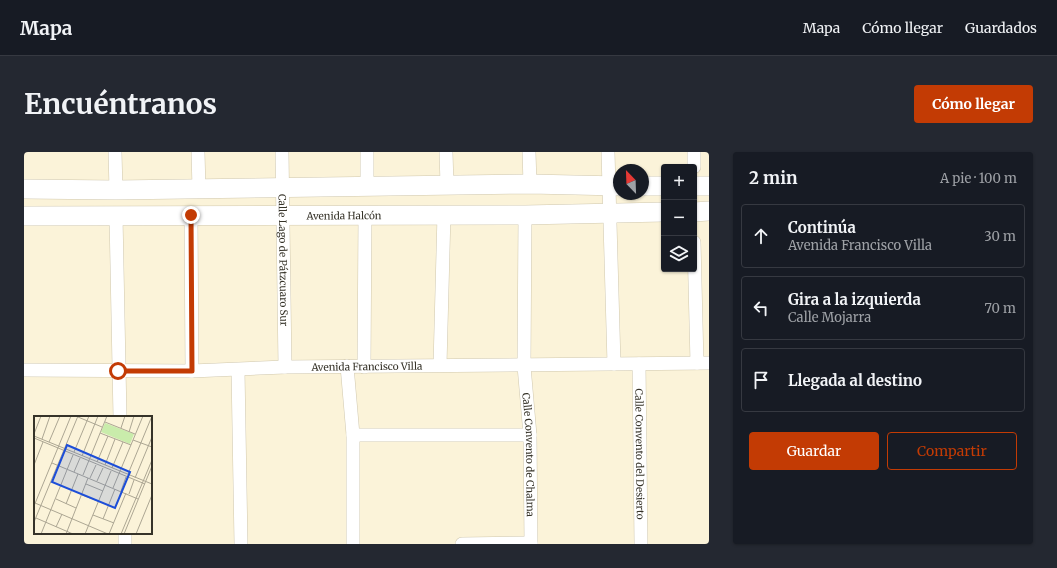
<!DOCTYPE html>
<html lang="es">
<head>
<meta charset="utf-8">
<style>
  :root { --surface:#171b24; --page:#242831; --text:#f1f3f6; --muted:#9ea1a6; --line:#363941; --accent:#c33b04 }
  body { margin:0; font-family:Merriweather,serif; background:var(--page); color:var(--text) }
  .controls { position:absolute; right:12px; top:12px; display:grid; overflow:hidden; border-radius:4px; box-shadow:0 1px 3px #0004 }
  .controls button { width:36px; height:36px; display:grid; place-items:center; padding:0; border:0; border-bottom:1px solid var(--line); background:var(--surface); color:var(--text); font:20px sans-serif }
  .compass { position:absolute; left:589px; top:12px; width:36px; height:36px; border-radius:50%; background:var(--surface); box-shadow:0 1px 3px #0004; rotate:337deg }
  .stop { position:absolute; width:12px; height:12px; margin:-9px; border:3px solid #c33b04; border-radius:50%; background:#fff }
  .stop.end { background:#c33b04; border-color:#fff; box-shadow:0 1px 4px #0008 }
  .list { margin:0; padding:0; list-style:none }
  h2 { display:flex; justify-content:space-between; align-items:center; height:52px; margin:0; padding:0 16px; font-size:17px }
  h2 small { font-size:13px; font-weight:400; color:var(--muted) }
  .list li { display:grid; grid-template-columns:26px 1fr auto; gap:12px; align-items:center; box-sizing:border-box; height:64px; margin:0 8px 8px; padding:0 8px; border:1px solid var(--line); border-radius:4px }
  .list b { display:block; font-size:15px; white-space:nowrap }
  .list p { margin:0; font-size:13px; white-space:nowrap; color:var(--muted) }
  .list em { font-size:13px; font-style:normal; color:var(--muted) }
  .actions { display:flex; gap:8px; padding:12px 16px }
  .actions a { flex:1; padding:9px 0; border:1px solid var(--accent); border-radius:4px; text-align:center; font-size:14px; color:var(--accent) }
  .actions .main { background:var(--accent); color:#fff }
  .icon { flex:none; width:22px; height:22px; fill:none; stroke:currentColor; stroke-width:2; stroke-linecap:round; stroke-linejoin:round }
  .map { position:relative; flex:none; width:685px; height:392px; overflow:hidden; border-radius:4px }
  header { display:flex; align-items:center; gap:24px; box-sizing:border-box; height:56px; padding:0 20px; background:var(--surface); border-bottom:1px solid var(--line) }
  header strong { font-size:19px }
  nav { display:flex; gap:22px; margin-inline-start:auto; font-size:14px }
  .intro { display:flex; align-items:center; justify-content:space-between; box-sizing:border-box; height:96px; padding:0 24px }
  h1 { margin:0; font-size:28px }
  .button { padding:10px 18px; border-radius:4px; background:var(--accent); color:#fff; font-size:14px; font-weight:700 }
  main { display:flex; gap:24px; padding:0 24px }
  aside { flex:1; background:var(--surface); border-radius:4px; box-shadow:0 1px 3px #0004 }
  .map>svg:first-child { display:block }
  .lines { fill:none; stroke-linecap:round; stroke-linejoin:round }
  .street-casing { stroke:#d0c8af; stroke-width:14 }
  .secondary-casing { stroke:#d0c8af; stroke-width:20 }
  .street { stroke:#fff; stroke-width:13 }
  .secondary { stroke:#fff; stroke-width:19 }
  .route { stroke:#c33b04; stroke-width:5 }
  .labels { text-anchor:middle; stroke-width:4; stroke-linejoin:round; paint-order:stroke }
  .street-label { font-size:10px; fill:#363329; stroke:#fff }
  .inset-road { fill:none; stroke:#aca693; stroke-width:1 }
  .view { fill:#1d4ed8; fill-opacity:0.15; stroke:#1d4ed8; stroke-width:2 }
  .inset-edge { fill:none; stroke:#363329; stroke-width:2 }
</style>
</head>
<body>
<header>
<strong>Mapa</strong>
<nav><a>Mapa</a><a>Cómo llegar</a><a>Guardados</a></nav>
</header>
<div class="intro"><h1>Encuéntranos</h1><a class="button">Cómo llegar</a></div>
<main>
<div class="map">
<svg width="685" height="392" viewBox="0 0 685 392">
  <rect width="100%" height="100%" fill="#fbf3d9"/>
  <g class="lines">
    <g class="street-casing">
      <g id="street">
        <path d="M91,0L92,38"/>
        <path d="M174,0L175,37"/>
        <path id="s1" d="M258,0L261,215"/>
        <path d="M343,0V34"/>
        <path d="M422,0L423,33"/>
        <path d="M505,0L506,32"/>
        <path d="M584,0L590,212"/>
        <path d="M670,0V15"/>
        <path d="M167,63L168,219"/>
        <path id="s2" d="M501,63L500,214L506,283L507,392"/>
        <path d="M92,64L96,265"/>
        <path d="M670,90L673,211"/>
        <path id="s3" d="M615,212L617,392"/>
        <path d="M416,213L420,62"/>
        <path d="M323,214L329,283V392"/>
        <path d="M340,215L341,63"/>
        <path id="s4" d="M0,218L168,219L261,215L685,211"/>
        <path d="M214,218L217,392"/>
        <path d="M329,283H506"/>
        <path d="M101,381V392"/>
        <path d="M438,392L507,391"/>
      </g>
    </g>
    <g class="secondary-casing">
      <g id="secondary">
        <path d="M619,34H640"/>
        <path d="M670,34H685"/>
        <path d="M0,37L92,38L506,32L595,34"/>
        <path d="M670,60L685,59"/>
        <path id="s5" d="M0,64L501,63L640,60"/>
      </g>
    </g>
    <use href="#street" class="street"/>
    <use href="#secondary" class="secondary"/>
  </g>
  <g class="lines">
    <path class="route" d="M94,219H168L167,63"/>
  </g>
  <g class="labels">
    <g class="street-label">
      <text dy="4" stroke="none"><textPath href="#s5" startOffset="320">Avenida Halcón</textPath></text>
      <text dy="4" stroke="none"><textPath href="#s1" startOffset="108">Calle Lago de Pátzcuaro Sur</textPath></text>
      <text dy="4" stroke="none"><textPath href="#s4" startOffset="343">Avenida Francisco Villa</textPath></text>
      <text dy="4" stroke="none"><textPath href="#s3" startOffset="90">Calle Convento del Desierto</textPath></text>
      <text dy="4" stroke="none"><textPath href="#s2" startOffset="240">Calle Convento de Chalma</textPath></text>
    </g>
  </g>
  <g transform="translate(10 264)">
    <rect width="118" height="118" fill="#fbf3d9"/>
    <path d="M71,7L100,18L96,28L67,16Z" fill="#c9ecab"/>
    <path class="inset-road" d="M44,1L68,11M71,6L101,18M87,12L91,0M95,16L100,0M66,17L97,29M0,18L7,0M0,20L118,68M0,22L111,68M8,23L16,0M99,24L118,31M15,26L26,0M40,36L55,0M48,40L64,0M63,46L74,20M18,47L104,83M0,49L9,26M71,49L81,23M78,52L89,26M40,56L46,42M94,58L118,0M49,59L73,0M56,62L62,49M101,62L118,21M63,65L69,52M52,68L69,75M79,72L109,0M87,75L92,61M95,78L100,64M48,79L64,85M22,83L42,92M1,87L74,118M32,88L44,58M0,90L37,0M59,99L80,107M2,102L39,118M69,103L81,73M0,106L44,0M22,111L28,98M7,118L39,39M32,118L54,62M51,118L77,55M75,118L92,77M87,118L118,44M90,118L118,50M102,118L118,79"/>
    <path class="view" d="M33,29L96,56L81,92L18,66Z"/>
    <rect width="118" height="118" class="inset-edge"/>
  </g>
</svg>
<div class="controls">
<button>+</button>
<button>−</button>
<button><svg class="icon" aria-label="layers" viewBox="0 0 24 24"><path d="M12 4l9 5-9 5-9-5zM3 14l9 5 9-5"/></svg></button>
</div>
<svg class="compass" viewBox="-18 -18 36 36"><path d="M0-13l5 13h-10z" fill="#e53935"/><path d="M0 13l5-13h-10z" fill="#9ea1a6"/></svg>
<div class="stop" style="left:94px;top:219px"></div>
<div class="stop end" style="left:167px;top:63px"></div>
</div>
<aside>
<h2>2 min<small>A pie · 100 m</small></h2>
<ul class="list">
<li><svg class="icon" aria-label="ahead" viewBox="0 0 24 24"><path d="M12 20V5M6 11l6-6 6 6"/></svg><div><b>Continúa</b><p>Avenida Francisco Villa</p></div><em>30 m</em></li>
<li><svg class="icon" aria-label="left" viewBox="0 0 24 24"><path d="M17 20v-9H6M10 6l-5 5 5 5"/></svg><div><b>Gira a la izquierda</b><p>Calle Mojarra</p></div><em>70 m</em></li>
<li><svg class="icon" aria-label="arrive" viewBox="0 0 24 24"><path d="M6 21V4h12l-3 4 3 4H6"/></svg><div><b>Llegada al destino</b></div></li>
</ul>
<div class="actions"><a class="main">Guardar</a><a>Compartir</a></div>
</aside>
</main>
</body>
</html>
